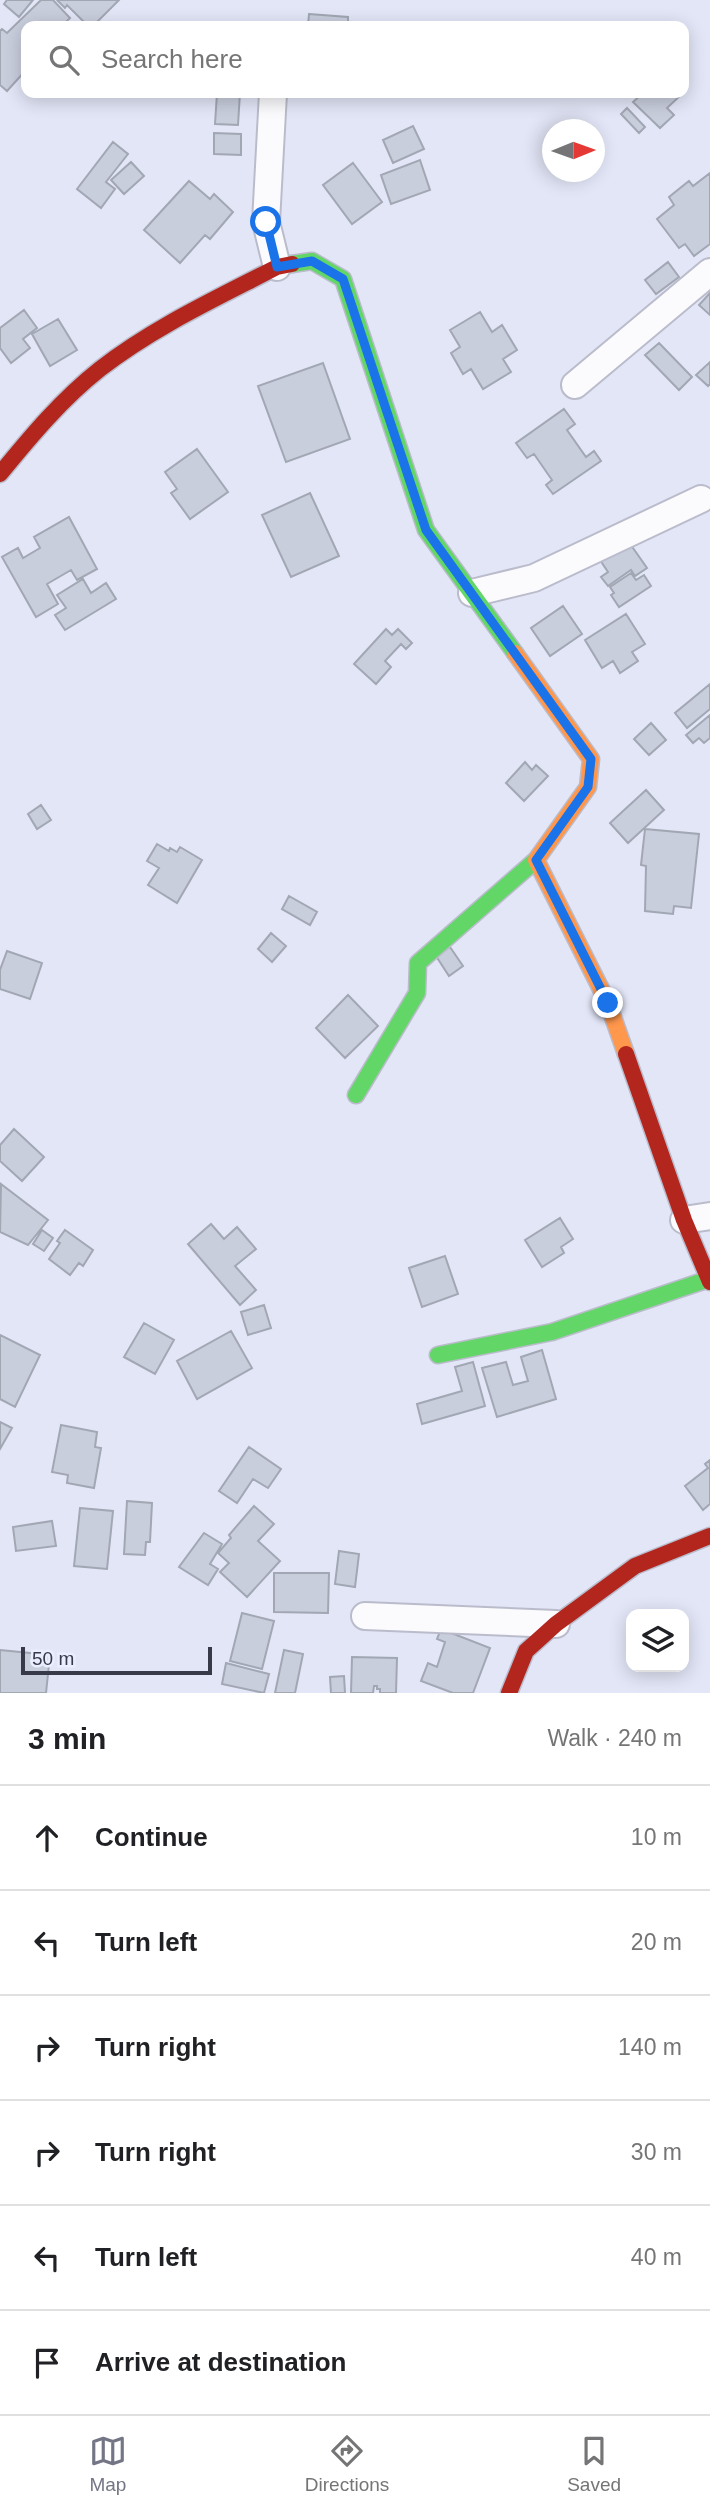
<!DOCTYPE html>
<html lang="en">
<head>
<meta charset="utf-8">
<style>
  :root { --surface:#fff; --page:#f2f2f2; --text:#202124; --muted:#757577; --line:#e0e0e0; --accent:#747686 }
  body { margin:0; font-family:Arial,sans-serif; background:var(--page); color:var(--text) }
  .controls { position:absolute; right:21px; bottom:21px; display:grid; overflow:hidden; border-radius:14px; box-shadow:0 4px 18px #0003 }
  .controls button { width:63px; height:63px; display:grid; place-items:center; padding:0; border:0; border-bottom:2px solid var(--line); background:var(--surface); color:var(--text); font:35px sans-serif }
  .compass { position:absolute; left:542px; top:119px; width:63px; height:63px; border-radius:50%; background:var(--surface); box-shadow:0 4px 18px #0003; rotate:89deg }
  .scale { position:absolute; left:21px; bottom:18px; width:191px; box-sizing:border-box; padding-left:7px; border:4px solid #383a49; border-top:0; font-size:19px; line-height:24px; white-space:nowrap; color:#383a49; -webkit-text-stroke:5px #ebeefe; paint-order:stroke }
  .stop { position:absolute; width:21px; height:21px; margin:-16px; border:5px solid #1a73e8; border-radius:50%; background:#fff }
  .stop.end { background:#1a73e8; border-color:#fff; box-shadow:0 2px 7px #0008 }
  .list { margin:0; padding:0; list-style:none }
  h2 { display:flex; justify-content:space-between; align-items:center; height:91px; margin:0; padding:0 28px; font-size:30px }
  h2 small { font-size:23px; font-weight:400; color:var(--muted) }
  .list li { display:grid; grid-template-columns:46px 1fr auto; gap:21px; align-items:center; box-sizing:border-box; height:105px; padding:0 28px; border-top:2px solid var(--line) }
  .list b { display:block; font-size:26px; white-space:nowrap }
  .list em { font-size:23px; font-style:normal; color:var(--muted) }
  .icon { flex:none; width:38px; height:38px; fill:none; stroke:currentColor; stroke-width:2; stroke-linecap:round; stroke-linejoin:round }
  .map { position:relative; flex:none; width:710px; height:1693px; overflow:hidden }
  .search { position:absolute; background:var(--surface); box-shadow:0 4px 18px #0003; left:21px; right:21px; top:21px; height:77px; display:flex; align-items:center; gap:18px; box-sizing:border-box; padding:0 24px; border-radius:14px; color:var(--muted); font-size:26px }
  .sheet { height:721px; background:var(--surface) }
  nav { display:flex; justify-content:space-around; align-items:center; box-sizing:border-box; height:98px; border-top:2px solid var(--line); background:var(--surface); font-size:19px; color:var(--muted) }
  nav a { display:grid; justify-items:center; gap:4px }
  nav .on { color:var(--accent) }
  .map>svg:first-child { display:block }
  .building { fill:#c9cedd; stroke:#a2a7b4; stroke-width:2 }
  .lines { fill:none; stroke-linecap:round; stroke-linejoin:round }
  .street-casing { stroke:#babccb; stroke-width:30 }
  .fast-casing { stroke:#babccb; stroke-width:19 }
  .slow-casing { stroke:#babccb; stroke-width:19 }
  .jam-casing { stroke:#babccb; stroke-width:19 }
  .street { stroke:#fbfbfe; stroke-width:26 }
  .fast { stroke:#63d668; stroke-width:16 }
  .slow { stroke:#ff974d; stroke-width:16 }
  .jam { stroke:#b3261e; stroke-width:16 }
  .route { stroke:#1a73e8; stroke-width:9 }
</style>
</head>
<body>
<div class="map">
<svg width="710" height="1693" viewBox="0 0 710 1693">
  <rect width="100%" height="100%" fill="#e3e6f7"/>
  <path class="building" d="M7,0H33L19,17L4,4Z
    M41,0H53L70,18L62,26H26V70L7,91L0,85V31L2,29L7,33Z
    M57,0H119L93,26H88L67,5L65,8Z
    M309,14L348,17V26H308Z
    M217,93H240L238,125L215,124Z
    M643,93H683L667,108L674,115L660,128L633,102Z
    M627,108L645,127L639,133L621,114Z
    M413,126L424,149L393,163L383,140Z
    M214,133L241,134V155L214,154Z
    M113,142L128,154L106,182L115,189L101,208L77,189Z
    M420,160L430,190L391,204L381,175Z
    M131,162L144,176L124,194L111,180Z
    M353,163L382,202L352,224L323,185Z
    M710,173V244L694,256L685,244L679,248L657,219L674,205L669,197L689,181L693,186Z
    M189,181L210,199L214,194L233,212L210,239L205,235L180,263L144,230Z
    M668,262L679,277L656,294L645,280Z
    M710,293V315L699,305Z
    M24,310L37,328L23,339L30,348L11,363L0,348V328Z
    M480,312L492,332L502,325L517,350L503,359L511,372L483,389L471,369L463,374L451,353L460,347L450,330Z
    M58,319L77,350L50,366L32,334Z
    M659,343L692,377L679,390L645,355Z
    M710,362V384L708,386L696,375Z
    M323,363L350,439L286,462L258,386Z
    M564,409L575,424L567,430L586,457L594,451L601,461L553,494L546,485L552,480L534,454L527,458L516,443Z
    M197,449L228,492L190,519L171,493L177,489L165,472Z
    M310,493L339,556L291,577L262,515Z
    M69,517L97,569L77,580L71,570L47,584L58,604L36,617L2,557L18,548L23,558L40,548L34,537Z
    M626,538L647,568L635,576L631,570L608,586L601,577L608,572L598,557Z
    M631,573L636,580L644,575L651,586L619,607L611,595L614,593L610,587Z
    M83,579L91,593L106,583L116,599L65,630L55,615L66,608L57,595Z
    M563,606L582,634L550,656L531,628Z
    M626,614L645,644L632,652L638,661L620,673L613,661L602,668L585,640Z
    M386,629L392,635L398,629L412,643L406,649L401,644L385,661L391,667L376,684L354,664Z
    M710,684V709L687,728L675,713Z
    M710,715V738L704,743L699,738L693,743L686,735Z
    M651,723L666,740L649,755L634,739Z
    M525,762L532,770L536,765L548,776L524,801L506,783Z
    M646,790L664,810L628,843L610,823Z
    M41,805L51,820L37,829L28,814Z
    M645,829L699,834L691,908L674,906L673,914L645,911L646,866L641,865Z
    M157,844L169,851L170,848L177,852L180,847L202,860L177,903L148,885L159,868L147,861Z
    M289,896L317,912L310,925L282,909Z
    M271,933L286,946L272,962L258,949Z
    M450,947L463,966L449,976L436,956Z
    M7,951L42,963L30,999L0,989V970Z
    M348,995L378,1026L345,1058L316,1028Z
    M14,1129L44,1157L22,1181L0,1161V1145Z
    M1,1184L48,1220L28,1245L0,1232Z
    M560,1218L573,1239L561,1247L564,1253L542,1267L525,1240Z
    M211,1224L224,1239L237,1227L256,1249L235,1266L256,1290L240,1305L188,1244Z
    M42,1230L53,1238L44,1251L33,1244Z
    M65,1230L93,1250L83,1266L79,1263L70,1275L49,1259L60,1243L57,1241Z
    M445,1256L458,1294L422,1307L409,1268Z
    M264,1305L271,1328L248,1335L241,1312Z
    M144,1323L174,1340L155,1374L124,1357Z
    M231,1331L252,1368L197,1399L177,1361Z
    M0,1335L40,1355L15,1407L0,1399Z
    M542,1350L556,1399L497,1417L482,1368L506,1362L513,1385L528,1381L521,1357Z
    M473,1362L485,1406L422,1424L417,1404L462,1391L455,1367Z
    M0,1422L12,1428L0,1449Z
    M61,1425L97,1432L95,1447L101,1448L94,1488L67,1483L68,1475L52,1472Z
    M249,1447L281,1469L268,1488L253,1479L237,1503L219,1491Z
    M710,1460V1504L703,1510L685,1486L708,1468L705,1464Z
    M127,1501L152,1503L150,1542H146L145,1555L124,1554Z
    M254,1506L274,1524L258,1541L280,1561L247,1597L220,1572L229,1563L218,1553L231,1538L229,1535Z
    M80,1508L113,1511L107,1569L74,1566Z
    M52,1521L56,1546L16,1551L13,1527Z
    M204,1533L222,1544L210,1564L218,1569L208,1585L179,1567Z
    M339,1551L359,1554L355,1587L335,1584Z
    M274,1573H329L328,1613L274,1612Z
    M242,1613L274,1621L262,1669L230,1661Z
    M441,1629L490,1648L473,1693H453L421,1681L428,1663L437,1667L445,1642L437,1639Z
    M0,1650L50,1655L46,1693H0Z
    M284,1650L303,1654L295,1693H275Z
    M352,1657L397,1658L396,1693H380V1689H377V1686H374L373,1693H351Z
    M226,1663L269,1674L264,1693L222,1684Z
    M344,1676L345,1693H331L330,1677Z"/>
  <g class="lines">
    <g class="street-casing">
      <path id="street" d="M273,93L266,222L277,267
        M575,385L710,272
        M472,593L534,578L701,499
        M684,1220L710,1216
        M365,1616L556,1624"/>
    </g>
    <g class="fast-casing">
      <path id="fast" d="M292,264L312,261L343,279L426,530L515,653
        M356,1095L417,993L418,963L536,860
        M438,1355L552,1332L709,1279"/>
    </g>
    <g class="slow-casing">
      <path id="slow" d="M515,653L591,759L588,787L536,860L608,1003L626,1054"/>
    </g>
    <g class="jam-casing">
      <path id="jam" d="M0,474C31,436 62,399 100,369C154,327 217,298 277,267L292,264
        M626,1054L684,1220L710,1282
        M509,1693L526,1651L556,1624L635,1566L710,1536"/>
    </g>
    <use href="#street" class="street"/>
    <use href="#fast" class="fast"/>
    <use href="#slow" class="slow"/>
    <use href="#jam" class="jam"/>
  </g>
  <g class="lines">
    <path class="route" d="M266,222L277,267L312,261L343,279L426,530L591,759L588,787L536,860L608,1003"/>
  </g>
</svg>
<div class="controls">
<button><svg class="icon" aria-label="layers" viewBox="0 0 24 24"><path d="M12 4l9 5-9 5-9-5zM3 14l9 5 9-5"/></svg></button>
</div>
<svg class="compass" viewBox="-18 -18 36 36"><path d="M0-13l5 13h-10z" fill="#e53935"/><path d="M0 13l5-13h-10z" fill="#757577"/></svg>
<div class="scale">50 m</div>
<div class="stop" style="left:266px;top:222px"></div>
<div class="stop end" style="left:608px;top:1003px"></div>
<div class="search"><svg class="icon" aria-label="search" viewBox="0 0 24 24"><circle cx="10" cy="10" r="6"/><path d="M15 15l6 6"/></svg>Search here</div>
</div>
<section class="sheet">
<h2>3 min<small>Walk · 240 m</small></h2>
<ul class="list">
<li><svg class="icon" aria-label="ahead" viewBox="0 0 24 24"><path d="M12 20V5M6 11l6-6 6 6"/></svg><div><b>Continue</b></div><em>10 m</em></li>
<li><svg class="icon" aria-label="left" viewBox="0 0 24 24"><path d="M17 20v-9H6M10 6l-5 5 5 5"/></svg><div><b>Turn left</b></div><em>20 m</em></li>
<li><svg class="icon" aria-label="right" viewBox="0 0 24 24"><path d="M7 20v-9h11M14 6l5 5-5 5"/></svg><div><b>Turn right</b></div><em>140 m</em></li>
<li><svg class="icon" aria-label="right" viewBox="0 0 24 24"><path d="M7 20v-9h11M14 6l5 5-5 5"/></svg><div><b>Turn right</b></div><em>30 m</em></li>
<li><svg class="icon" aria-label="left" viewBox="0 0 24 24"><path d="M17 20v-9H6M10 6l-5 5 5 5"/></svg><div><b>Turn left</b></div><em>40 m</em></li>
<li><svg class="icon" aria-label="arrive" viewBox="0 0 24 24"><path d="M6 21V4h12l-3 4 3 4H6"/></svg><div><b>Arrive at destination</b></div></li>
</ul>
</section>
<nav>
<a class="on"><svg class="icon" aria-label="map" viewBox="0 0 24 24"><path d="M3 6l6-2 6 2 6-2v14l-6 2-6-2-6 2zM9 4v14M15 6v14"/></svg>Map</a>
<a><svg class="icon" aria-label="directions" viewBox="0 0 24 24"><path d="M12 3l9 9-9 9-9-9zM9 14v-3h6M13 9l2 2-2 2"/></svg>Directions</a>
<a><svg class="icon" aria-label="saved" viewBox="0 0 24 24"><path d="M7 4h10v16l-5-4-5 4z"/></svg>Saved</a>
</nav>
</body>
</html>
